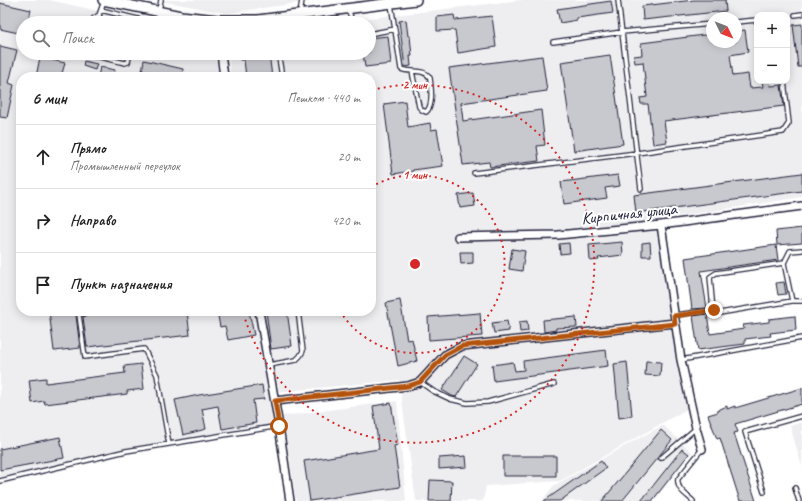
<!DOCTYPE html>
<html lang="ru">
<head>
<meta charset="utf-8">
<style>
  :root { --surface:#fff; --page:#f6f6f6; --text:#222; --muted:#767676; --line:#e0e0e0 }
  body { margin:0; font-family:Caveat,sans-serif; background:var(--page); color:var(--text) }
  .controls { position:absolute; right:12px; top:12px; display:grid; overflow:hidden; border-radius:8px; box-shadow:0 2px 10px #0003 }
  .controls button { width:36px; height:36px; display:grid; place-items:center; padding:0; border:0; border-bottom:1px solid var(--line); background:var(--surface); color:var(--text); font:20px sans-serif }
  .compass { position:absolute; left:706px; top:12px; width:36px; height:36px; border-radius:50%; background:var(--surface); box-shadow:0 2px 10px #0003; rotate:133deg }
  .stop { position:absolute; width:12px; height:12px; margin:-9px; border:3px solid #b45309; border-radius:50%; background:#fff }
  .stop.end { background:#b45309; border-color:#fff; box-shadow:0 1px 4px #0008 }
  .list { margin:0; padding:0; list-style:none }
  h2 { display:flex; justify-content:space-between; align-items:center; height:52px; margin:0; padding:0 16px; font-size:17px }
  h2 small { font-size:13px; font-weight:400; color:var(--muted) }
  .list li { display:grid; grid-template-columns:26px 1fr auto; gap:12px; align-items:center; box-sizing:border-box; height:64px; padding:0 16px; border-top:1px solid var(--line) }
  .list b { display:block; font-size:15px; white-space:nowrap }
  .list p { margin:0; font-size:13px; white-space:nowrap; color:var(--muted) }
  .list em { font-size:13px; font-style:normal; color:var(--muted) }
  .icon { flex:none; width:22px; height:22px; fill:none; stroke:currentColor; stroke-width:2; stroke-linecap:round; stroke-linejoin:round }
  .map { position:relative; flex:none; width:802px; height:501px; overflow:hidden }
  .search { position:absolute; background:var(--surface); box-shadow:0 2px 10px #0003; left:16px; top:16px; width:360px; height:44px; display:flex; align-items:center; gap:10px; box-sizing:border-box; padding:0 14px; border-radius:22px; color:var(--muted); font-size:15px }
  .panel { position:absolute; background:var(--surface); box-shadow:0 2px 10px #0003; left:16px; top:72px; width:360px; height:244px; border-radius:16px }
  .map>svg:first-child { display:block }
  .built { fill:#eeeef1; fill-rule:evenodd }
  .building { fill:#c8c8cf; stroke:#22223b }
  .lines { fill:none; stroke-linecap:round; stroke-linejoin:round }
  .service-casing { stroke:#22223b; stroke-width:6 }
  .minor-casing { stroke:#22223b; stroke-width:10 }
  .tertiary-casing { stroke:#22223b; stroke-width:12 }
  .service { stroke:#fff; stroke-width:3.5 }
  .minor { stroke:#fff; stroke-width:7 }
  .tertiary { stroke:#fff; stroke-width:9 }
  .route { stroke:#b45309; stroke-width:5 }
  .ring { fill:none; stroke:#d62828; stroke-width:2; stroke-dasharray:2 4 }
  .labels { text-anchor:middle; stroke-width:4; stroke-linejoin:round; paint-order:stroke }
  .street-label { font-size:17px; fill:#22223b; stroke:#fff }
  .centre { fill:#d62828; stroke:#fff; stroke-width:2 }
  .ring-label { font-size:12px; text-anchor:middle; font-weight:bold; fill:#d62828; stroke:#fff; stroke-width:4; stroke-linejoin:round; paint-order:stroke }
</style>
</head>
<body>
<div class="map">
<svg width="802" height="501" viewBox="0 0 802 501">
  <rect width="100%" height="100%" fill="#fff"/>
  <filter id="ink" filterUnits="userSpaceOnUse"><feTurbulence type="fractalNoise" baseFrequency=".025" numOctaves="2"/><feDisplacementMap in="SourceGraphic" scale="8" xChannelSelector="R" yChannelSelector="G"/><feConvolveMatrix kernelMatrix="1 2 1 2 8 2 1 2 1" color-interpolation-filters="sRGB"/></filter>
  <g filter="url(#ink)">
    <path class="built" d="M0,0H49L153,23H23V53H215L219,77H21V311H256L274,424L0,477Z
      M155,0H320L227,13Z
      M521,0H802V197L655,220L687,409L560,481L486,486L483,501H416L399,380L277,392L264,311H371V77H231L228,53H369V23H328ZM757,15H787V81H757ZM712,18H736V42H712Z
      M397,401L406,501H296L283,416Z
      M802,422V467L790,426Z
      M663,425L692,452L654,501H542L553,486Z"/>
    <path class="building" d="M694,0H725L726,11L643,20L642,6Z
      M611,1L613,13L577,18V20L560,23L557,9Z
      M0,3L31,10L28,23H23V34L0,29Z
      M454,15L455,20L492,16L496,47L458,53L455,30L437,31V17Z
      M406,20L408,36H410L412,56H410L411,66L405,67L399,21Z
      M802,24V67H798L793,25Z
      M745,30L748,52L730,55L733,76L748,74L750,88L763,87L762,81H770L771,86L781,85L784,106L664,121L667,142L653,144L648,104H641L640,98L647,97L643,62L635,63L634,56L642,55L641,43L712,34V42H736V31Z
      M388,36L391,64L365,67L363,53H369V38Z
      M0,46L17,50L9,83L14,85L7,118L0,117Z
      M239,53H269L272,77H246L244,60H240Z
      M610,55L623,144L574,151L561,62Z
      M542,56L547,91L461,103L463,121L541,110L545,145L537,146L539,161L490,167L489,162L463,165L449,68Z
      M40,57L65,63L61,77H36Z
      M144,60L183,69L182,77H170L142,71Z
      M84,61L97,64L95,70L83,66Z
      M100,67L115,70L113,77H98Z
      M405,101L408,127L430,123L431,130L437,129L443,166L413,170V171L393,174L384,104Z
      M802,173V191L636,213L634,195Z
      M618,175L620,186L605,188L607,198L564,204L561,182Z
      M473,193L475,206L460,208L458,195Z
      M802,228V243L777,245L776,231Z
      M622,242L623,255L598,258L599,260L590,261L589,245Z
      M650,242L651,256H642V243Z
      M569,243L570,253L560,254L559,244Z
      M776,245L778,260L701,271L707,308L692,309L685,258Z
      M512,249L525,251L522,271L509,269Z
      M460,252H473V263L461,264Z
      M784,282L786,294L778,295L776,283Z
      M400,300L407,340L412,339L417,361L398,366L386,303Z
      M49,311H80L77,313L76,315L80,348L54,351Z
      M93,311H187L190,335L87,347L83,317L91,314Z
      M217,311H249L254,335L228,340L225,326L220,327Z
      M266,311H287L292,346L271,349Z
      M480,313L482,336L429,340L428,317Z
      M707,314L710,334L744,329L743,325L769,322V319L795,316L796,330L770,333L771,336L745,339V344L698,350L693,316Z
      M576,317L577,327L556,328V330L544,332L543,320Z
      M507,321L509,331L494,333L492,323Z
      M527,321L528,331L520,332L519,322Z
      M606,350L608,366L494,381L492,365L513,362L515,371L524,370L523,361Z
      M464,356L477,364L456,397L452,396L442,390Z
      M646,361L661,362L660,376L645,375Z
      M627,362L632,416L619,418L614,364Z
      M141,364L144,389L127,391V394L45,404L44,401L32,403L29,380L46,378V383L125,373L124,366Z
      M262,385L264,399L253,400L256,423L222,429L218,406L202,409L206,429L183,435L175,400L199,395Z
      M802,388V404L735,424L738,432L734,433L756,501H740L720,438L717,439L708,415L718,412V410L727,406V409L735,406V408Z
      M391,403L398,445L394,446L400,487L310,501L304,461L379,449L373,406Z
      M661,430L672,440L622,501H602Z
      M60,437L64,458L0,470V449Z
      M682,449L689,454L652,501H641Z
      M466,456L467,467L439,469V458Z
      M503,456H556V476H503Z
      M601,461L606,468L560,501H544Z
      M430,480L452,481L451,501H429Z"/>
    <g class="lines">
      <g class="service-casing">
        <path id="service" d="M618,0L641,189
          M391,4L401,69C409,73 425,68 430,78C431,87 434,106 426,112L422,110L419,107L412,71
          M101,10L154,23
          M159,10L161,0
          M349,10L352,23
          M300,14L302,0
          M99,15L102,23
          M795,15L802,14
          M736,22L757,20
          M90,23L94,18L99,15L104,1
          M369,34L395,29
          M553,42L622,32L712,24
          M84,53L125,63L128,62L130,53
          M210,53L221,55
          M279,58L282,77
          M474,173L637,153L783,132L789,123L784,81
          M784,263L716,273L710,277L713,310L720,313L792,301L784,263L790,251L802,250
          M792,301H802
          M90,311L79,315L85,357L144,349L157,375L169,444
          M675,315L713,310
          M681,360L802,338
          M269,365L296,360L300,356L303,351L298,311
          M420,382L433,391L450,399L467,403L488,402L554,384
          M661,458L695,429
          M0,481L126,451L279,426
          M795,488L799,501
          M764,492L745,432L802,416
          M693,501C687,495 676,489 678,479L702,449"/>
      </g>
      <g class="minor-casing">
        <path id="minor" d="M221,53L224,77
          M661,225L681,360L696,428L702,449
          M458,237L558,235L661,225L802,206
          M259,311L279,426L290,501
          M275,401L408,386L420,382L445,355L462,346L675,323"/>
      </g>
      <g class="tertiary-casing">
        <path id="tertiary" d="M103,0L181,16L217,20H258L416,0"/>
      </g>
      <use href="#service" class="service"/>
      <use href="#minor" class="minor"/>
      <use href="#tertiary" class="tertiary"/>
    </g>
  </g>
  <g class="lines" filter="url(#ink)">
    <path class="route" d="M279,426L275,401L408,386L420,382L445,355L462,346L675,324L674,316L714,310"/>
  </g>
  <g class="ring">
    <path d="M371 187A89 89 0 1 1 340 311"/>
    <path d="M372 90A179 179 0 1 1 243 312"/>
  </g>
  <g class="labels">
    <g class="street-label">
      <text transform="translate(629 213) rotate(-6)" y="6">Кирпичная улица</text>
    </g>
  </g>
  <circle cx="415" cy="264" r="6" class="centre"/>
  <g class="ring-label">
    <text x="415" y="89">2 мин</text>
    <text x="415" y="179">1 мин</text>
  </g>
</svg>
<div class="controls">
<button>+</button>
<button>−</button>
</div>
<svg class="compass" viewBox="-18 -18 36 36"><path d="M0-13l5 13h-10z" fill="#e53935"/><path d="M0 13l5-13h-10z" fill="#767676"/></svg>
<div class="stop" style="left:279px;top:426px"></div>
<div class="stop end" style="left:714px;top:310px"></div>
<div class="search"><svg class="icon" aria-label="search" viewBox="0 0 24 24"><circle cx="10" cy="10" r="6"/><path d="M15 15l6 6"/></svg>Поиск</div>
<section class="panel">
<h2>6 мин<small>Пешком · 440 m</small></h2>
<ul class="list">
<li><svg class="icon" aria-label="ahead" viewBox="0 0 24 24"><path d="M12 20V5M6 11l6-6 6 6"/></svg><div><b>Прямо</b><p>Промышленный переулок</p></div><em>20 m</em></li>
<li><svg class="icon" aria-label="right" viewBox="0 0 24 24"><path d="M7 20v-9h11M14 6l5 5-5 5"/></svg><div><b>Направо</b></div><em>420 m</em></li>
<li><svg class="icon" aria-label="arrive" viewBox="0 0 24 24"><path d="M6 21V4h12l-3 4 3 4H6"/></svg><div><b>Пункт назначения</b></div></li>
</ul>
</section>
</div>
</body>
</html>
